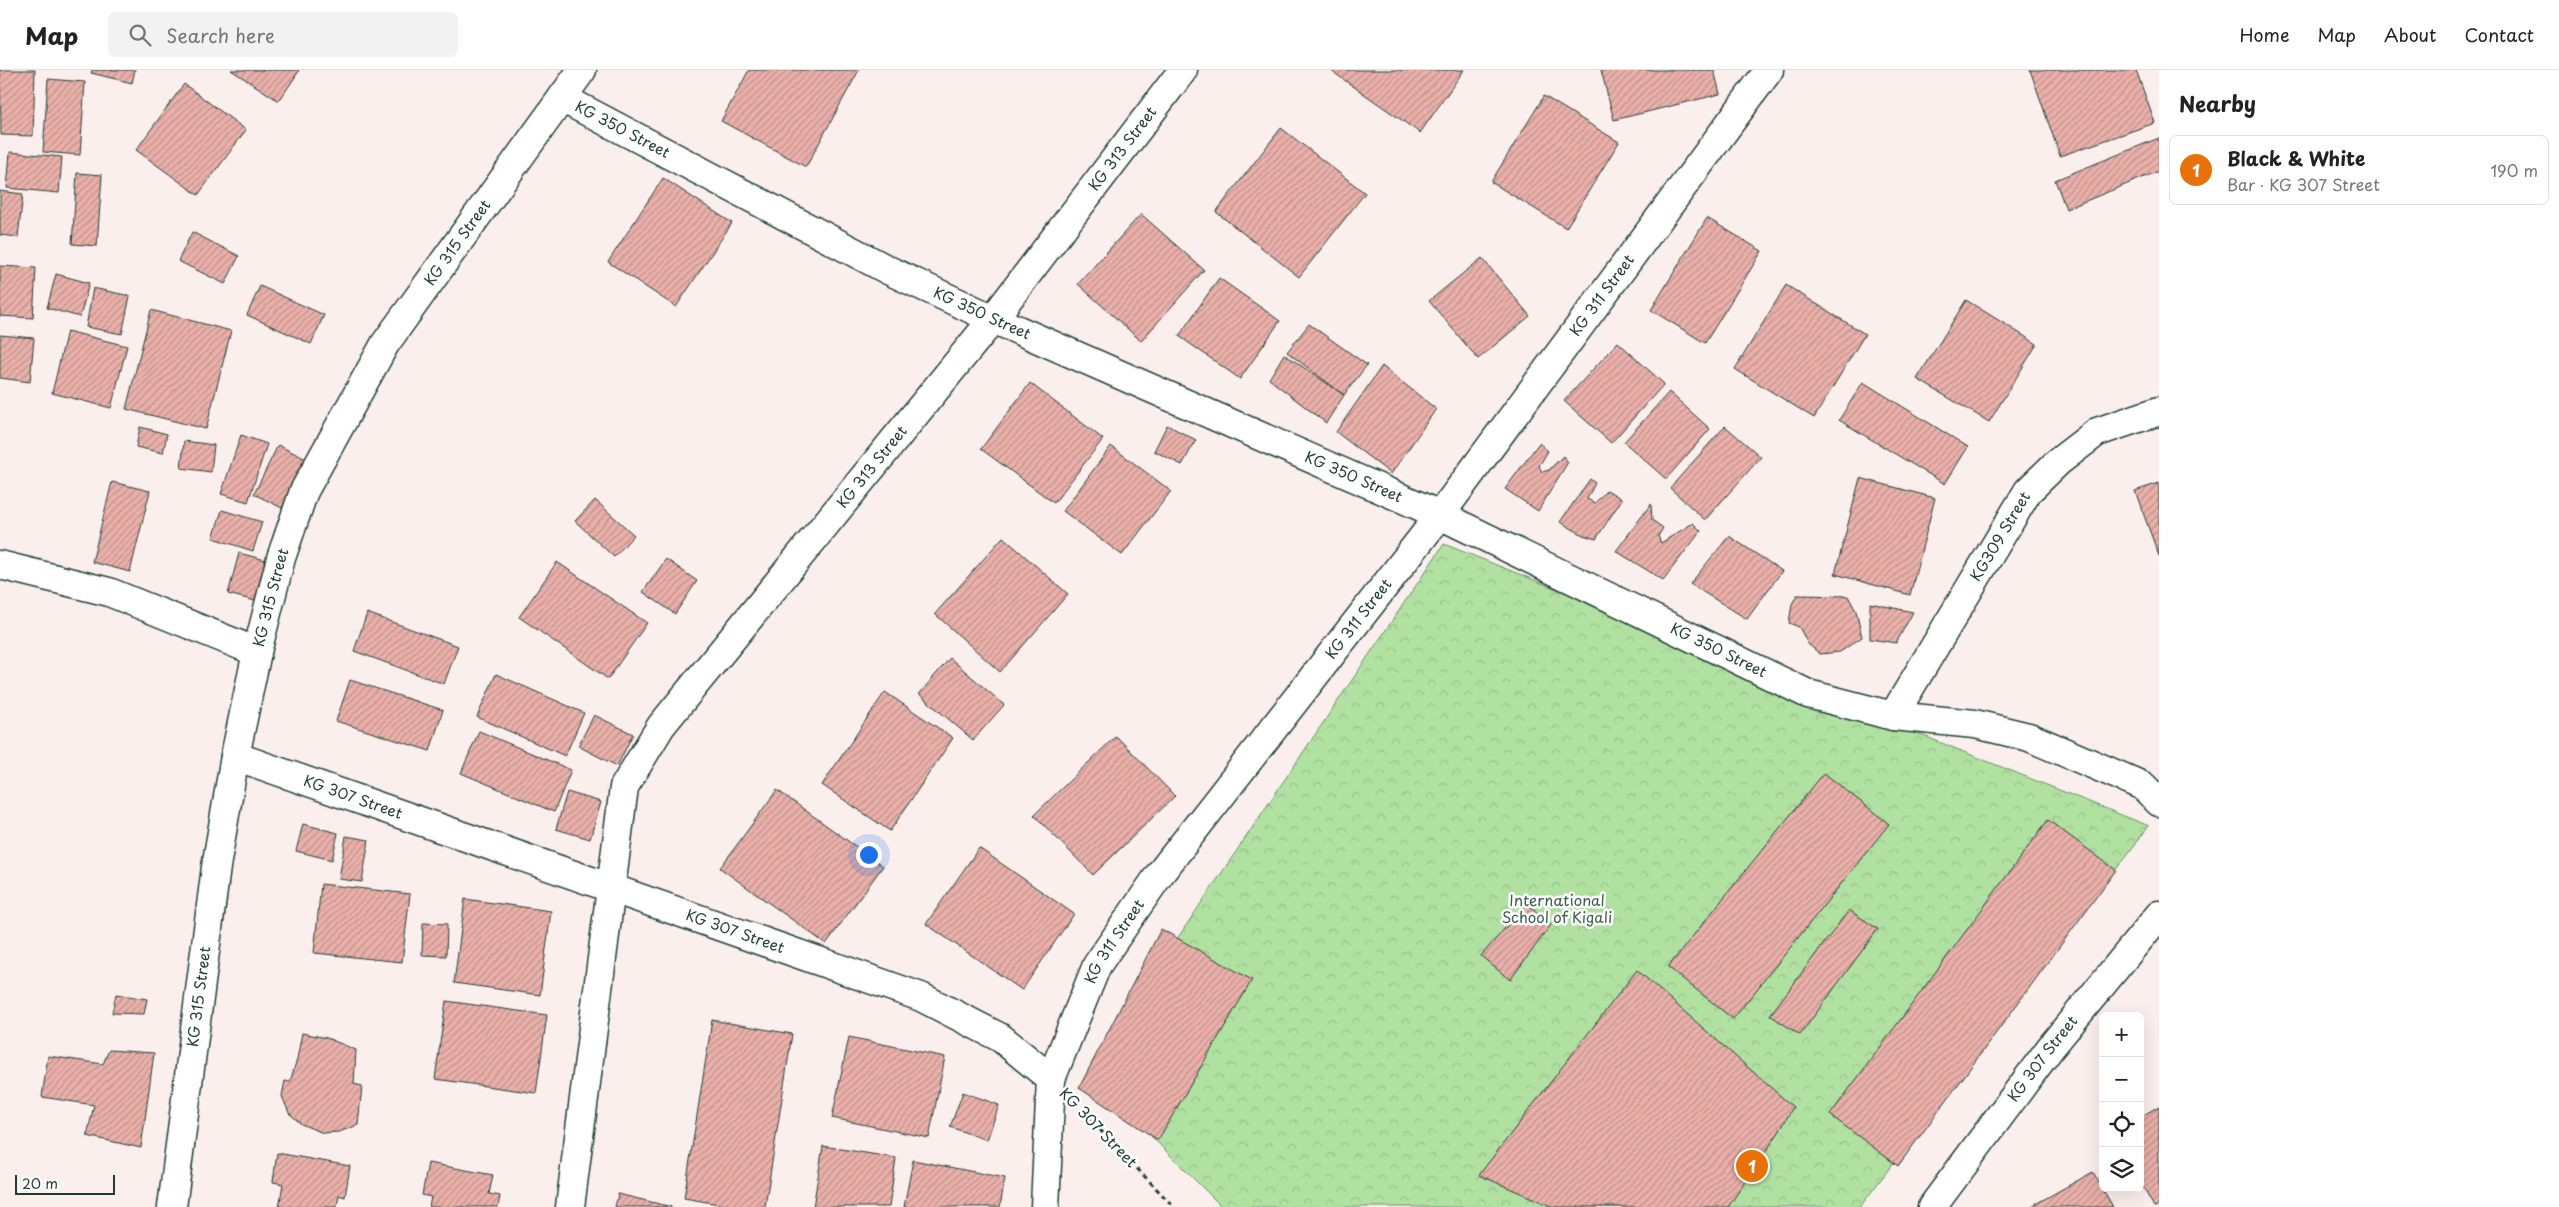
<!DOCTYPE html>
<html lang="en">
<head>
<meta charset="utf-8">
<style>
  :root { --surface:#fff; --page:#f2f2f2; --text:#222; --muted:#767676; --line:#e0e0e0; --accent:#b45309 }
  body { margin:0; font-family:"Playpen Sans",sans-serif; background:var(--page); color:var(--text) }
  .controls { position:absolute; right:15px; bottom:15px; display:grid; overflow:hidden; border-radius:8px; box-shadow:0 5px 20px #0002 }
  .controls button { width:45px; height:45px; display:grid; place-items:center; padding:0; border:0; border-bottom:1px solid var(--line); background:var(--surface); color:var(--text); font:25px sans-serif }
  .scale { position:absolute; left:15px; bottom:12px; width:100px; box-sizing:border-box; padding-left:5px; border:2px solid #1f3d34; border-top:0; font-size:14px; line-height:18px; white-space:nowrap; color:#1f3d34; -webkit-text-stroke:4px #fff; paint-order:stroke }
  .you { position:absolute; left:868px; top:784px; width:18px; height:18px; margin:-12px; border:4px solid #fff; border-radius:50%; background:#1a73e8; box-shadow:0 0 0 8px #1a73e833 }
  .badge { display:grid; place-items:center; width:32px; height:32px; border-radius:50%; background:var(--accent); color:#fff; font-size:16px; font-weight:700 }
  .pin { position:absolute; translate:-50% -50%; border:2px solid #fff; box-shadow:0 1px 5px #0006 }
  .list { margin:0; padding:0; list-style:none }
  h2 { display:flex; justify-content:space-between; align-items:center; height:65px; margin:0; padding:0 20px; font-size:21px }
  h2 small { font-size:16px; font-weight:400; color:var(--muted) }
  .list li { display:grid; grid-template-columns:32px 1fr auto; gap:15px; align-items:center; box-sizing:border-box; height:70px; margin:0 10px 10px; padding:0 10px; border:1px solid var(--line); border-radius:8px }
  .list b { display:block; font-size:19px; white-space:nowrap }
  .list p { margin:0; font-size:16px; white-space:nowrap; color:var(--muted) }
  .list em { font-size:16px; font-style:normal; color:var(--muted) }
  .icon { flex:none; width:28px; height:28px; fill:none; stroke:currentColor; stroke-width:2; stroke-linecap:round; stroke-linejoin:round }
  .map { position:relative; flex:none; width:2159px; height:1137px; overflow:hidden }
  header { display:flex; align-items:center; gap:30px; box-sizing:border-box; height:70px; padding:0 25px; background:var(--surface); border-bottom:1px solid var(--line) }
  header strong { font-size:24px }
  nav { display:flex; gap:28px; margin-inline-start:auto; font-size:18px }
  .search { width:350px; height:45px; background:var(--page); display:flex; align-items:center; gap:12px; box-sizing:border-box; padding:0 18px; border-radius:8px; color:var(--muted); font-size:19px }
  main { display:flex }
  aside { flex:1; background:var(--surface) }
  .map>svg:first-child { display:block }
  .park { fill:url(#park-crowns); stroke:#688f6a }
  .building { fill:url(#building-hatch); stroke:#1f3d34 }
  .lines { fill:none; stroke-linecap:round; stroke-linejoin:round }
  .minor-casing { stroke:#1f3d34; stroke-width:31 }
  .path { stroke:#1f3d34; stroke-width:3; stroke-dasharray:5 4; stroke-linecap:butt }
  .minor { stroke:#fff; stroke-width:28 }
  .labels { text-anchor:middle; stroke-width:5; stroke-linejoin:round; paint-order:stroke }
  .street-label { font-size:15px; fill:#1f3d34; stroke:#fff }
  .park-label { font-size:15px; fill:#3c5e4a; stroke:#fff }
</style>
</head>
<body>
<header>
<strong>Map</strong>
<div class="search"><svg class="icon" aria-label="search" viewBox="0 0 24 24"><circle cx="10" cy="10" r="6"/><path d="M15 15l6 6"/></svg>Search here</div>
<nav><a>Home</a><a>Map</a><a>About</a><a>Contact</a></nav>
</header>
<main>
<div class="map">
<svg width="2159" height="1137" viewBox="0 0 2159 1137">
  <defs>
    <pattern id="park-crowns" width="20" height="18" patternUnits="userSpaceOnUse" patternTransform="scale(1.25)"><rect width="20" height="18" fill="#b0e1a1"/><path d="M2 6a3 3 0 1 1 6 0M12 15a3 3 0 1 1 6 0" fill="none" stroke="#97c28b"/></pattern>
    <pattern id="building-hatch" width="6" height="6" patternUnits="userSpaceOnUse" patternTransform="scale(1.25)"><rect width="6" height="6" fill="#ebb0aa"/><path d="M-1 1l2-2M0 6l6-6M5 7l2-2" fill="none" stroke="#be908b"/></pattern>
  </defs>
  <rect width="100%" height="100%" fill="#fbefee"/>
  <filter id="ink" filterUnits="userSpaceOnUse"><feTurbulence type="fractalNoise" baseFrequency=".02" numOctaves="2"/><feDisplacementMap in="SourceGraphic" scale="10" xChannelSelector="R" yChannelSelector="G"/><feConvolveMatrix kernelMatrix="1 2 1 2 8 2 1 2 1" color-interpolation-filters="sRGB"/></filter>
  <g filter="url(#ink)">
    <path class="park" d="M1444,474L2149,756L1860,1137H1222L1087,1002Z"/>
    <path class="building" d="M0,0H35L33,66L1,65Z
      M92,0H135L132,13L91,3Z
      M231,0H298L299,1L279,31Z
      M749,0H859L806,97L721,51Z
      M1330,0H1464L1420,63Z
      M1601,0H1714L1720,24L1614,50Z
      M2030,0H2136L2155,53L2060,86Z
      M48,9L85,12L80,85L43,82Z
      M184,14L246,60L198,125L136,80Z
      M1544,26L1619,72L1566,158L1491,112Z
      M1281,58L1365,123L1299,207L1216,142Z
      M2159,68V101L2066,139L2055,110Z
      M10,82L62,87L59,123L7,118Z
      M77,103L102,105L97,176L72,174Z
      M663,108L732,153L676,237L608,192Z
      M0,121L23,124L18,167L0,165Z
      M1141,144L1204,200L1141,271L1078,214Z
      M1707,148L1762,181L1705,273L1651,240Z
      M192,162L239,186L225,214L178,191Z
      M1482,188L1530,246L1478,289L1429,231Z
      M0,196L36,198L33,248L0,246Z
      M56,204L89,213L80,247L47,238Z
      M1219,208L1280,251L1240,309L1179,266Z
      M1786,215L1865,264L1814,348L1735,299Z
      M260,216L324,245L311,274L247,245Z
      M93,218L130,226L122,264L86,257Z
      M1966,230L2037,274L1989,352L1917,309Z
      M151,240L231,261L206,359L126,339Z
      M1309,254L1367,295L1344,325L1287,282Z
      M67,261L127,276L111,338L52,323Z
      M0,265L34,268L30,312L0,308Z
      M1618,272L1664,314L1611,373L1564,331Z
      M1284,284L1344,325L1326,353L1269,309Z
      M1382,296L1436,339L1391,404L1336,362Z
      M1863,312L1968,377L1945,414L1839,350Z
      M1030,313L1103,369L1054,433L981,379Z
      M1669,322L1710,359L1666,409L1624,372Z
      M1167,355L1196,370L1182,395L1154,381Z
      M1725,356L1761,387L1705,450L1670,418Z
      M140,357L167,364L163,383L136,377Z
      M241,365L267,374L248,432L221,424Z
      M184,371L214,375L211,402L181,398Z
      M1539,373L1548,381L1539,396L1542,402L1549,400L1563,386L1568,392L1538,441L1505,419Z
      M278,375L306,389L282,438L254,424Z
      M1111,376L1171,421L1122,485L1063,441Z
      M1860,408L1935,428L1910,525L1835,504Z
      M1590,409L1595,413L1587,429L1595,433L1607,420L1622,429L1596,469L1583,465L1560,452Z
      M112,412L150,421L130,502L92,492Z
      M2159,413V486L2135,421Z
      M595,430L634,465L614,487L575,451Z
      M1651,434L1652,450L1663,458L1658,466L1661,473L1693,453L1701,461L1663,510L1616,481Z
      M222,440L262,452L253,481L213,468Z
      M1729,466L1782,501L1747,549L1690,514Z
      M1003,467L1068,524L1000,602L935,544Z
      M239,483L273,492L263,533L228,524Z
      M666,489L697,511L675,544L643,522Z
      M557,492L647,553L608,609L519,547Z
      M1797,525L1848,526L1856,541L1862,567L1840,582L1820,584L1808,574L1799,557L1789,553L1792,534Z
      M1870,533L1913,542L1896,573L1870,569Z
      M367,543L458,576L444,614L354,581Z
      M950,588L1004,635L973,670L919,624Z
      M496,604L584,643L565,686L477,647Z
      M350,610L443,640L430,681L336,651Z
      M885,622L953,668L890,761L822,715Z
      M594,645L633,664L617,696L578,676Z
      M479,661L571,700L554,742L461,703Z
      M1116,666L1175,726L1093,805L1034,745Z
      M1824,703L1889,754L1733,949L1668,897Z
      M777,720L883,796L826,874L720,798Z
      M567,722L601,732L590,769L556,759Z
      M2048,750L2116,800L1898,1096L1830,1045Z
      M303,754L338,763L332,790L296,781Z
      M346,766L369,770L362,812L339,809Z
      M979,778L1074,844L1022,920L926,854Z
      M321,814L410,824L402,892L314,883Z
      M465,829L551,841L540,925L454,913Z
      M1527,833L1551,855L1510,910L1481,886Z
      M1849,840L1878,859L1800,965L1770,945Z
      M423,853L447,854L446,886L422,885Z
      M1161,859L1252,910L1158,1070L1079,1018Z
      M1637,900L1793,1037L1779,1062L1728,1137H1553L1479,1105Z
      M116,924L147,929L144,944L112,943Z
      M446,931L547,945L536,1023L435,1009Z
      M712,950L792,964L765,1137H736L684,1128Z
      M302,963L327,968L356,980L354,1014L362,1016L358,1055L339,1062L323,1063L301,1054L289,1043L282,1026L285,1011L290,1012L297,989Z
      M849,967L945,987L929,1068L832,1048Z
      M109,980L154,983L141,1078L87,1066L94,1035L42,1027L48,986L103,994Z
      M963,1022L999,1035L987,1070L950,1057Z
      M2159,1036V1136L2154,1137L2140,1112V1047Z
      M823,1076L896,1088L889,1137H813Z
      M277,1083L350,1096L345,1127L339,1125L337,1137H279L283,1114L273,1112Z
      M913,1090L1005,1108L1000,1137H904Z
      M428,1093L493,1105L489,1124L500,1126L498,1137H429L431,1127L422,1125Z
      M2093,1102L2113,1137H2030Z
      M618,1124L672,1137H615Z"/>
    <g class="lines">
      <g class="minor-casing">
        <g id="minor">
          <path id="s1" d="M562,28L888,200L993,249L1440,445L1808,624L1893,646L1975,654L2029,667L2143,716L2159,732"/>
          <path d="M0,495L109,522L257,582"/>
          <path id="s2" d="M1893,646L2028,421L2058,392L2097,362L2159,341"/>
          <path id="s3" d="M235,686L921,927L1001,968L1051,1009"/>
          <path id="s4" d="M172,1137L216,797L235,686L257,582L281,488L304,421L385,274L582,0"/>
          <path id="s5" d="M570,1137L624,717L661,656L993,249L1183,0"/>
          <path id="s6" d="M1045,1137L1051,1009L1097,895L1159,805L1440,445L1769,0"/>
          <path id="s7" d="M1932,1137L2051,977L2159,845"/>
        </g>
      </g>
      <path class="path" d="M1081,1040L1174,1137"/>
      <use href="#minor" class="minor"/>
    </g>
  </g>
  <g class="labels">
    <g class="street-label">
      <text dy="5" stroke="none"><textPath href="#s1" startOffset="68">KG 350 Street</textPath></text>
      <text dy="5" stroke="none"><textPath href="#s5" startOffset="1234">KG 313 Street</textPath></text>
      <text dy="5" stroke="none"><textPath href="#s4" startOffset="1022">KG 315 Street</textPath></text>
      <text dy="5" stroke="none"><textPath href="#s6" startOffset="1090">KG 311 Street</textPath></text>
      <text dy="5" stroke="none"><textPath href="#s1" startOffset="472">KG 350 Street</textPath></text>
      <text dy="5" stroke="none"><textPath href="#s5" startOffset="829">KG 313 Street</textPath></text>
      <text dy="5" stroke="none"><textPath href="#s1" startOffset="878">KG 350 Street</textPath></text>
      <text dy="5" stroke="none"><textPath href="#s2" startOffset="209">KG309 Street</textPath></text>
      <text dy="5" stroke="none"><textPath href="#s4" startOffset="618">KG 315 Street</textPath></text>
      <text dy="5" stroke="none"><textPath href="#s6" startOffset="685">KG 311 Street</textPath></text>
      <text dy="5" stroke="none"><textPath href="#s1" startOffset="1282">KG 350 Street</textPath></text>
      <text dy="5" stroke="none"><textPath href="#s3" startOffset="125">KG 307 Street</textPath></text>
      <text dy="5" stroke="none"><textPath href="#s3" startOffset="530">KG 307 Street</textPath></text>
      <text dy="5" stroke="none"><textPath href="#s6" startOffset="280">KG 311 Street</textPath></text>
      <text dy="5" stroke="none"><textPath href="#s4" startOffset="212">KG 315 Street</textPath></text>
      <text dy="5" stroke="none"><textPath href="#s7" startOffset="185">KG 307 Street</textPath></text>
      <text transform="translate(1098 1058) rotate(46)" y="5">KG 307 Street</text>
    </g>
    <g class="park-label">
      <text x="1557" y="836">International<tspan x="1557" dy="17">School of Kigali</tspan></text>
    </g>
  </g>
</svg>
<div class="controls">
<button>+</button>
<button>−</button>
<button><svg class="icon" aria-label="locate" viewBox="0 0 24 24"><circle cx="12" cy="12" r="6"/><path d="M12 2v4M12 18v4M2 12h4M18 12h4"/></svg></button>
<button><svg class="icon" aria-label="layers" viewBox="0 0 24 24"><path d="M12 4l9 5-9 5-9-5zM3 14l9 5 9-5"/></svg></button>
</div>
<div class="scale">20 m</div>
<div class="you"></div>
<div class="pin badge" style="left:1752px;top:1096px;background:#e8710a">1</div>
</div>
<aside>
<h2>Nearby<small></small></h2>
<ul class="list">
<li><span class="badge" style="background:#e8710a">1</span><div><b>Black &amp; White</b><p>Bar · KG 307 Street</p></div><em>190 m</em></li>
</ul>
</aside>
</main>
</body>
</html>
